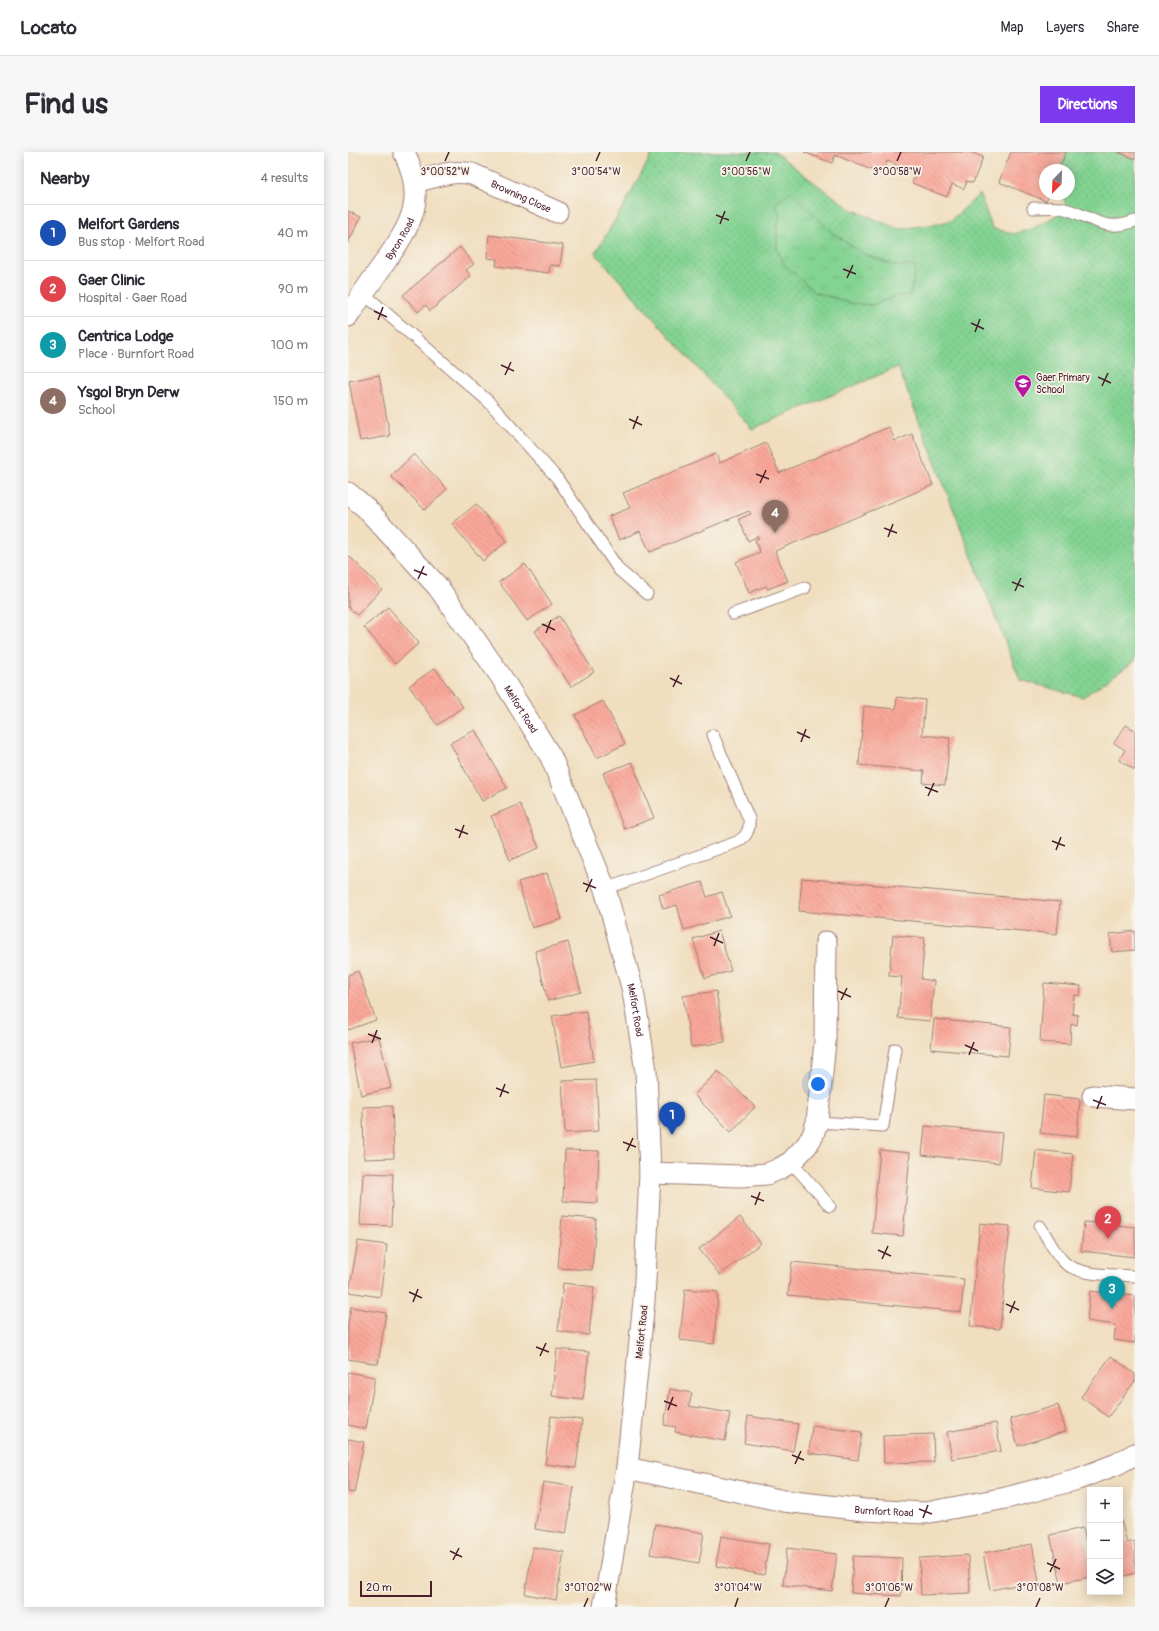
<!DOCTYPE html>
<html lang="en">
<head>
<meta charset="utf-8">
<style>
  :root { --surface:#fff; --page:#f7f7f7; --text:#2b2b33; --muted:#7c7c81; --line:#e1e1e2; --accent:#7c3aed }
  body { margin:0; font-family:Pangolin,sans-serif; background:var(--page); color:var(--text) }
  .controls { position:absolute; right:12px; bottom:12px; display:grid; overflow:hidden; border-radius:0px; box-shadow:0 2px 10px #0003 }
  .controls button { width:36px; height:36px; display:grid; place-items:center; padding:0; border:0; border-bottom:1px solid var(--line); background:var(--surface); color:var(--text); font:20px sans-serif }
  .compass { position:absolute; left:691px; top:12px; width:36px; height:36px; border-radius:50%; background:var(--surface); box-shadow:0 2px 10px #0003; rotate:203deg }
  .scale { position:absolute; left:12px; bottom:10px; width:72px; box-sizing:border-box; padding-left:4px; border:2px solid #4a1f2b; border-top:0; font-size:11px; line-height:14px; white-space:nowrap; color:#4a1f2b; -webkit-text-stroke:3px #f7f3e8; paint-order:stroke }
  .you { position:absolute; left:470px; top:932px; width:14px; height:14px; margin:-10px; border:3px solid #fff; border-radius:50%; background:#1a73e8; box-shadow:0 0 0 6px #1a73e833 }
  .badge { display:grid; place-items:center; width:26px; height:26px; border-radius:50%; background:var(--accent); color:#fff; font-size:13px; font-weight:700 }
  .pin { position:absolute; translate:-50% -33px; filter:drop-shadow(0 1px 2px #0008) }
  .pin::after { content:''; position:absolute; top:21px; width:14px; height:12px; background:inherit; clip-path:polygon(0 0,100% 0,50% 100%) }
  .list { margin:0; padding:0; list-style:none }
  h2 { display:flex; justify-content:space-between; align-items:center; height:52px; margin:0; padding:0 16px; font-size:17px }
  h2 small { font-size:13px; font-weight:400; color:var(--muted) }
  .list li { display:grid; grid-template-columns:26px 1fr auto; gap:12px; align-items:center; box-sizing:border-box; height:56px; padding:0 16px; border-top:1px solid var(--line) }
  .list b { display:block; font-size:15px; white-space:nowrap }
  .list p { margin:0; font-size:13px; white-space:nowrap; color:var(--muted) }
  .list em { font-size:13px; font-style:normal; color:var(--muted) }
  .icon { flex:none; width:22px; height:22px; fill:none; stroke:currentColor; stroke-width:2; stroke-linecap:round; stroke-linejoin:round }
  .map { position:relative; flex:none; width:787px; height:1455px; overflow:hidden; border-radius:0px }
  header { display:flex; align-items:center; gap:24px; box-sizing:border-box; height:56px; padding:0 20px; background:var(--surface); border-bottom:1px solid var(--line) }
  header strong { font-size:19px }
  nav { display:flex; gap:22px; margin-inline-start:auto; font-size:14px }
  .intro { display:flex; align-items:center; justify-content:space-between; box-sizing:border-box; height:96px; padding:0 24px }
  h1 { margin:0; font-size:28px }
  .button { padding:10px 18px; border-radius:0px; background:var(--accent); color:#fff; font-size:14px; font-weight:700 }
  main { display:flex; gap:24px; padding:0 24px }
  aside { flex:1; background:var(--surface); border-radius:0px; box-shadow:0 2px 10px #0003 }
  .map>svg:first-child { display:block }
  .grass { fill:url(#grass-dots); stroke:#66795f }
  .park { fill:url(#park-tufts); stroke:#66795f }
  .building { fill:url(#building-back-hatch) }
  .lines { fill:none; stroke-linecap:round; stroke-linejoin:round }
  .lane-casing { stroke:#9d7e75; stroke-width:13 }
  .street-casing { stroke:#9d7e75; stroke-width:23 }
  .lane { stroke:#fff; stroke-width:11 }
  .street { stroke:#fff; stroke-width:21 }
  .ticks { fill:none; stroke:#4a1f2b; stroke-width:1.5 }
  .labels { text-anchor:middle; stroke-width:3.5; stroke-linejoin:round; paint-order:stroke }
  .street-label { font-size:10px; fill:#4a1f2b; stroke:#f7f3e8 }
  .poi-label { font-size:10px; fill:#4a1f2b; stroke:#f7f3e8; text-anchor:start }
  .ticks-label { font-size:10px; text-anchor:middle; fill:#4a1f2b; stroke:#f7f3e8; stroke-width:3.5; stroke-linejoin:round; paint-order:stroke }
</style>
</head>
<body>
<header>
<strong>Locato</strong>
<nav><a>Map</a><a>Layers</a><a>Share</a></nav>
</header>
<div class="intro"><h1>Find us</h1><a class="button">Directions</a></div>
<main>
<aside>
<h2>Nearby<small>4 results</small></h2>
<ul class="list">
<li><span class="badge" style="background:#1a4fb4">1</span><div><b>Melfort Gardens</b><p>Bus stop · Melfort Road</p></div><em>40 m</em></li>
<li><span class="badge" style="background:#e0444e">2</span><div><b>Gaer Clinic</b><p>Hospital · Gaer Road</p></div><em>90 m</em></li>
<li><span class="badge" style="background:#0f9aa8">3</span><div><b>Centrica Lodge</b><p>Place · Burnfort Road</p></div><em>100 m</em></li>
<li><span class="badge" style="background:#8d6e63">4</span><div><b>Ysgol Bryn Derw</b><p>School</p></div><em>150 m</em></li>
</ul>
</aside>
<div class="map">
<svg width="787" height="1455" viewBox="0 0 787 1455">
  <defs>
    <pattern id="grass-dots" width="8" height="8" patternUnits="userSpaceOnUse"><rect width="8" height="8" fill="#83d393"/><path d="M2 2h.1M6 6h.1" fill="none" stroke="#73b57f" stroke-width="1.8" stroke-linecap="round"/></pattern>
    <pattern id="park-tufts" width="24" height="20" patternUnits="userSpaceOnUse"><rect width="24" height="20" fill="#83d393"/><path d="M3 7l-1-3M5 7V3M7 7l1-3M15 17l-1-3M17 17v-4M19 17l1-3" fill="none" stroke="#73b57f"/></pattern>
    <pattern id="building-back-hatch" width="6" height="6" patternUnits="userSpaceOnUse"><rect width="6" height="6" fill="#f9a79a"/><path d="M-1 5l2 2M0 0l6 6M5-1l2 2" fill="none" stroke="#d78f85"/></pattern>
  </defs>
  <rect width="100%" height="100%" fill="#f7f3e8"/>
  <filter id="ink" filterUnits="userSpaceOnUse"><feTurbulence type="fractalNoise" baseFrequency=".025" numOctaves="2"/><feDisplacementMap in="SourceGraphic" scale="8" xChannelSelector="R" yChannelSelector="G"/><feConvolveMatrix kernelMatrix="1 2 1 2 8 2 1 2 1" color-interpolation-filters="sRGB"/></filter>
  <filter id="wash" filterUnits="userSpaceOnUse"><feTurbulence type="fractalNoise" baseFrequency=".012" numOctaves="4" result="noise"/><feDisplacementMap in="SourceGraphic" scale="16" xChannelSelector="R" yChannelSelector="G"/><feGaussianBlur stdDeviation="0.9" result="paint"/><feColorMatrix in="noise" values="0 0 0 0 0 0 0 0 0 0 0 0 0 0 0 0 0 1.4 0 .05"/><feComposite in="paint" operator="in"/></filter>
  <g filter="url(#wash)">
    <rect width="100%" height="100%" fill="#f0debf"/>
    <path class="grass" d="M305,0H427L460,26L503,57L551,77L588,72L602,69L632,42L644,76L665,82L684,77L709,63L718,52L713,42H721V18H711L718,0H770L787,7V509L735,545L672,528L550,215L404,277L247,101L274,57Z"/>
    <path class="park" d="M442,39L483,80L515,102L545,113L568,115L562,143L549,144L524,153L502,151L466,140L436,112L429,97V75L432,62L427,52Z"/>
    <g id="blocks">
      <path class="building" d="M456,0H622L635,5L625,31L619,29L616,37L604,32L599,45L564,31L568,21L539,9L534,22L487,3L484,11Z
        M663,0H718L711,18H697V42H701L698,49L651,30Z
        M770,0H787V7Z
        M0,59L13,65L0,91Z
        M141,83L215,93L212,114L202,113L201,121L148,114L149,107L139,106Z
        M112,95L126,112L118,118L123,124L82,159L78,153L70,160L55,143Z
        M31,223L42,284L12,289L1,229Z
        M541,275L547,289L564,282L585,333L427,399L440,429L420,437L418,434L401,441L388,410L412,400L407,388L411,386L410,384L400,389L391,367L403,362L401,359L302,400L292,379L271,388L261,364L282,356L275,341L368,302L372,311L418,291L431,321Z
        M66,302L99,337L77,358L43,324Z
        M128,352L159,389L135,409L104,372Z
        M0,403L34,437L9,463L0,455Z
        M177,412L204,452L179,469L151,430Z
        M40,455L71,491L47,512L16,475Z
        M211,464L246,520L223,535L187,479Z
        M87,516L115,555L89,573L61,534Z
        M549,545L577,548L574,583L602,586L597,633L575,631L576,619L511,613L516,554L548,557Z
        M255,549L277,592L249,606L227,563Z
        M778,573L787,578V618L771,608L777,598L766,591Z
        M127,578L159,636L134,649L102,591Z
        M284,610L306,666L276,677L255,621Z
        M172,652L191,696L162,708L143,664Z
        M199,721L214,767L184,776L170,730Z
        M454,726L712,750L709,782L451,759Z
        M354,730L359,745L374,740L382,764L336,778L329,753L315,757L311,743Z
        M371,779L383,819L357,826L345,787Z
        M787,779V798L764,800L762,782Z
        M545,783L577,786L573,827L586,829L582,869L550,866L554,825L541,824Z
        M220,790L233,840L200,849L187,799Z
        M10,819L28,868L0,878V823Z
        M696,831L733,834L732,844L726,843L724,862L730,863L729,873L723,872L722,892L692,890Z
        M368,839L377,890L343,895L335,844Z
        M238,859L246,909L213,915L204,864Z
        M586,867L663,875L660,904L583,897Z
        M31,885L43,936L13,943L2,891Z
        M370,919L407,955L383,980L346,943Z
        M248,928L251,979L217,981L214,929Z
        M696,943L732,947L729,985L692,981Z
        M44,954L46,1006L16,1007L15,955Z
        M577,974L654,981L651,1011L574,1003Z
        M217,998L251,999L249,1051L215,1049Z
        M532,998L562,1001L555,1084L524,1081Z
        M688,998L725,1002L721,1040L684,1036Z
        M15,1021L45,1022L43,1074L12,1073Z
        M214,1064L248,1067L244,1118L210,1116Z
        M392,1065L413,1091L372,1123L351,1097Z
        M736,1070L787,1075V1105L733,1099Z
        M632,1071L662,1074L652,1177L622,1174Z
        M10,1089L39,1093L32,1145L1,1140Z
        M444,1110L616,1127L613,1160L440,1143Z
        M215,1131L246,1135L241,1183L210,1179Z
        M337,1137L370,1140L366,1192L332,1188Z
        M742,1139L787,1144V1191L766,1188L768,1173L739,1169Z
        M3,1155L38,1161L30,1212L0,1207V1171Z
        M209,1197L241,1200L235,1248L204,1244Z
        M763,1204L787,1222V1229L760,1265L733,1245Z
        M0,1220L27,1225L18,1277L0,1273Z
        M322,1237L344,1241L341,1254L382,1261L377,1289L327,1280L328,1275L316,1273Z
        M710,1253L718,1279L670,1294L662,1267Z
        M203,1264L234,1268L228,1316L197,1312Z
        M400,1264L450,1272L445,1299L396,1291Z
        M648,1271L653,1299L604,1307L599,1280Z
        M464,1274L514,1280L510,1308L461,1301Z
        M585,1282L586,1310L536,1311L535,1284Z
        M0,1287L16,1290L6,1341L0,1340Z
        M195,1330L226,1335L218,1382L187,1377Z
        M772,1365L779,1391L787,1389V1421L772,1425Z
        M307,1372L356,1381L351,1411L302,1402Z
        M735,1376L742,1406V1425L713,1431L702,1383Z
        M373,1384L421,1392L416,1423L368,1414Z
        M684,1392L691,1429L642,1438L635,1401Z
        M185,1395L216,1400L208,1448L177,1442Z
        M439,1396L489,1402L484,1439L435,1433Z
        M620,1403L622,1441L573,1443L571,1406Z
        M505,1404L554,1406L553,1444L503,1441Z"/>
    </g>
  </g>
  <g filter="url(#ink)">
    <use href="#blocks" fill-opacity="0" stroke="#9d7e75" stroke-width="1"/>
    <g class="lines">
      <g class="lane-casing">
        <path id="lane" d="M685,56C694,56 704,55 713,56C742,62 753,82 787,69
          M15,141L140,249L209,326L271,418L299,442
          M385,462L457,436
          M257,737L389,690C399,684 402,678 401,667L365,583
          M469,970L535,974L547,897
          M443,1010L482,1054
          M692,1074C699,1085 705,1098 714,1108C728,1125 766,1122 787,1124"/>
      </g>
      <g class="street-casing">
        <g id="street">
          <path id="s1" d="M67,30C86,25 105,17 124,22L209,60"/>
          <path id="s2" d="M0,164C12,146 24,128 37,110C64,71 79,47 56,0"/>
          <path id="s3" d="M0,341L18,356L90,435L152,523L203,605L257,737L285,839L298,919L302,1021L296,1149L279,1316L256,1455"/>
          <path d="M745,944L787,947"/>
          <path d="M302,1021L392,1024L419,1022L431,1017L443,1010L459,993L465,983L469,970L477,890L478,790"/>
          <path id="s4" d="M279,1316L436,1349L517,1358L577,1361L658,1346L730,1327L769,1312L787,1302"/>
        </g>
      </g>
      <use href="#lane" class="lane"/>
      <use href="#street" class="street"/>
    </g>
  </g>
  <path class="ticks" d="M97,9L101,0M248,9L252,0M398,9L402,0M549,9L553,0M368,63L381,68M372,72L377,59M495,117L508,122M499,126L505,113M26,159L39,165M30,168L35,155M623,171L636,177M627,180L632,167M153,213L166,219M157,223L163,210M750,225L763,231M754,234L760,221M281,267L294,273M285,277L290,264M408,322L421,327M412,331L418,318M536,376L549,381M540,385L545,372M66,418L79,423M70,427L76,414M664,430L676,435M667,439L673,426M194,472L207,478M198,481L203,468M322,526L334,532M325,535L331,523M449,580L462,586M453,590L458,577M577,635L590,640M580,644L586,631M107,677L120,682M111,686L116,673M704,689L717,694M708,698L713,685M235,731L248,736M238,740L244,727M362,785L375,791M366,794L371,781M490,839L503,845M493,848L499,836M20,882L33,887M24,891L29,878M617,893L630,899M621,903L626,890M148,936L161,941M152,945L157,932M745,948L758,953M749,957L754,944M275,990L288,995M279,999L285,986M403,1044L416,1049M407,1053L412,1040M530,1098L543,1104M534,1107L540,1094M61,1140L74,1146M65,1150L70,1137M658,1152L671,1158M662,1161L667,1149M188,1195L201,1200M192,1204L198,1191M316,1249L329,1254M320,1258L325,1245M444,1303L456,1308M447,1312L453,1299M571,1357L584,1362M575,1366L580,1353M102,1399L114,1405M105,1408L111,1396M699,1411L712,1417M702,1420L708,1407M236,1455L240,1446M387,1455L390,1446M537,1455L541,1446M688,1455L692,1446"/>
  <defs>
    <g id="school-pin" transform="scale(0.9)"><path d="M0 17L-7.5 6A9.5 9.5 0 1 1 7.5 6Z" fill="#b5179e" stroke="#f7f3e8"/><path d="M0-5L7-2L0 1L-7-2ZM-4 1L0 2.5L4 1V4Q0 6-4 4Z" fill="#fff"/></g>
  </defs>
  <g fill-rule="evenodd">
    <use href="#school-pin" x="675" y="231"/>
  </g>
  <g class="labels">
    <g class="street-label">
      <text dy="4" stroke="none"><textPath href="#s1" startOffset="112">Browning Close</textPath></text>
      <text dy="4" stroke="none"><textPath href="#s2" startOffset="93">Byron Road</textPath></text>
      <text dy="4" stroke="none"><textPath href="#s3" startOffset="278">Melfort Road</textPath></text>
      <text dy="4" stroke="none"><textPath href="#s3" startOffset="602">Melfort Road</textPath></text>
      <text transform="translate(293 1180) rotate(-84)" y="4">Melfort Road</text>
      <text dy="4" stroke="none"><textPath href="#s4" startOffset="261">Burnfort Road</textPath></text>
    </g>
    <g class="poi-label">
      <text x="688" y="229">Gaer Primary<tspan x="688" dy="12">School</tspan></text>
    </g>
  </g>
  <g class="ticks-label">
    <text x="248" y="23">3°00'54"W</text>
    <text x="549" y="23">3°00'58"W</text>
    <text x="97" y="23">3°00'52"W</text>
    <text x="398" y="23">3°00'56"W</text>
    <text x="240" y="1439">3°01'02"W</text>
    <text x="390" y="1439">3°01'04"W</text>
    <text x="541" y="1439">3°01'06"W</text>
    <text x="692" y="1439">3°01'08"W</text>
  </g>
</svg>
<div class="controls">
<button>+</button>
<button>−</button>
<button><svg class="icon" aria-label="layers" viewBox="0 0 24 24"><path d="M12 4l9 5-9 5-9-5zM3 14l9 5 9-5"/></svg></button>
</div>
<svg class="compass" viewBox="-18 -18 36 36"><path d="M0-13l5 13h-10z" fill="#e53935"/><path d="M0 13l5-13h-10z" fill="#7c7c81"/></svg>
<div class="scale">20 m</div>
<div class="you"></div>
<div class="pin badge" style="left:324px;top:983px;background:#1a4fb4">1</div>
<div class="pin badge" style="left:760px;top:1087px;background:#e0444e">2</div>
<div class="pin badge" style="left:764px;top:1157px;background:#0f9aa8">3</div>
<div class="pin badge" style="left:427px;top:381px;background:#8d6e63">4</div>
</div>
</main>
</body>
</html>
